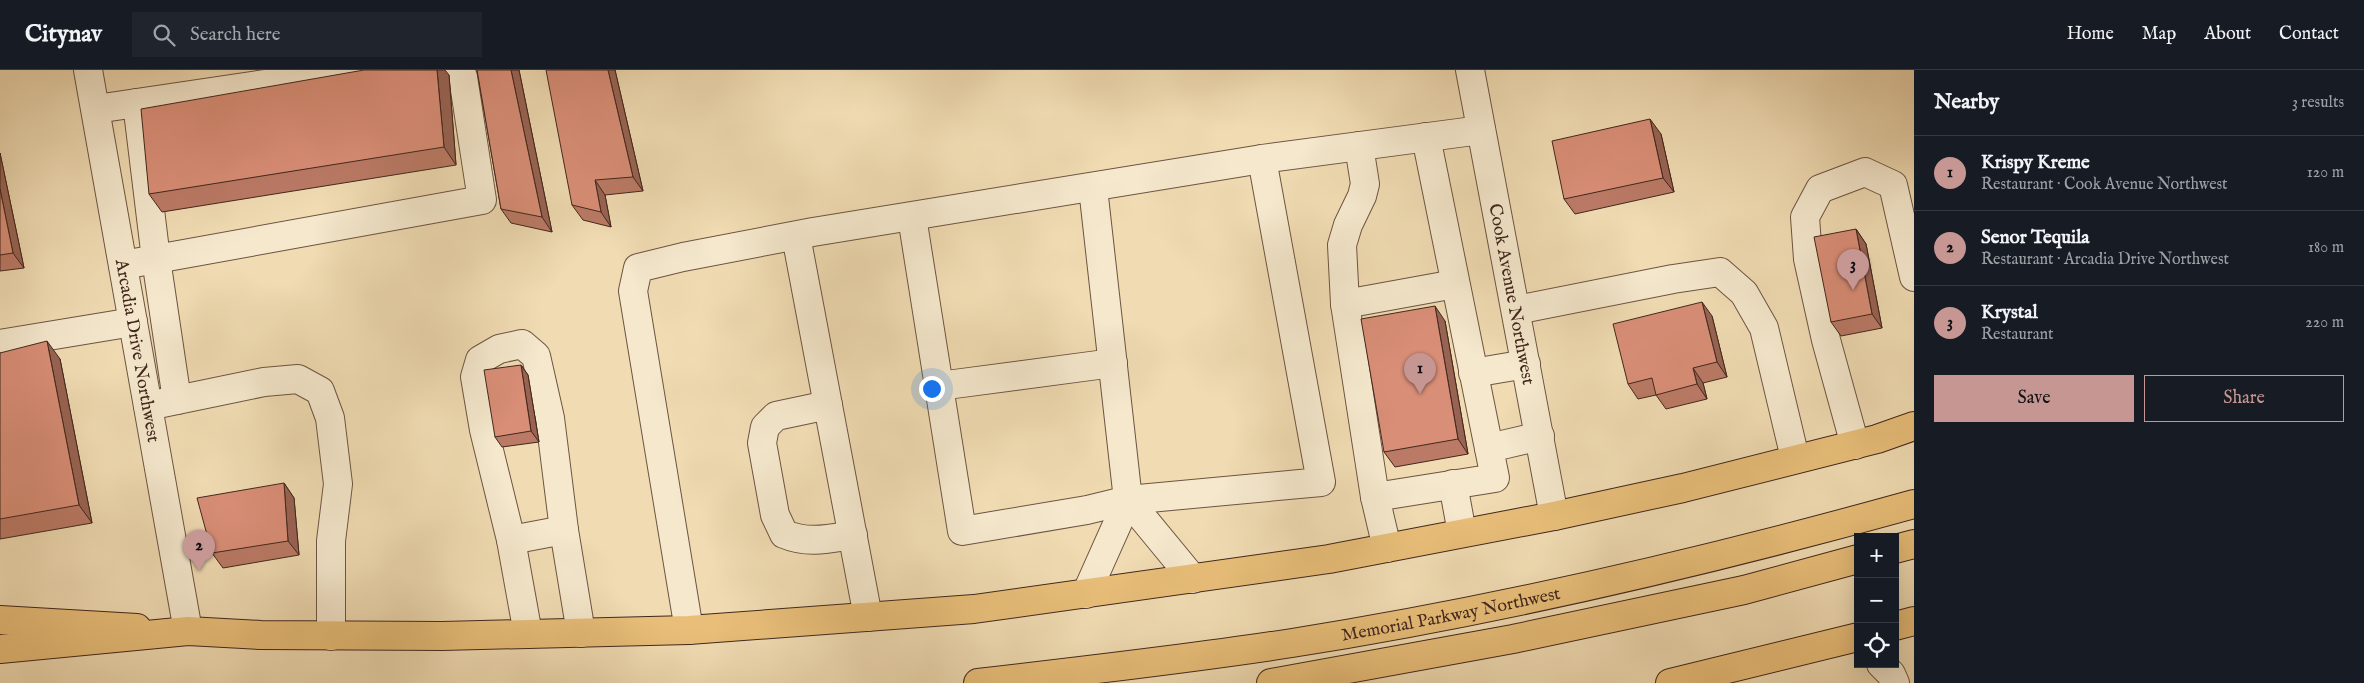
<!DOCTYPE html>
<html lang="en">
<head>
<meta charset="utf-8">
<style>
  :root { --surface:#171b24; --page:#20242c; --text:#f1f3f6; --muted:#9ea1a6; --line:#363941; --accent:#c59692 }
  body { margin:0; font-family:"IM FELL English",serif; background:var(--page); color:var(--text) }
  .controls { position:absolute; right:15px; bottom:15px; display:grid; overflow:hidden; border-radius:0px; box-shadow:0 5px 20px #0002 }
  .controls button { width:45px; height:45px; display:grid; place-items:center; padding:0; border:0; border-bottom:1px solid var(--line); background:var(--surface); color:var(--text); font:25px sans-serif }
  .you { position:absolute; left:931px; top:318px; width:18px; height:18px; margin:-12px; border:4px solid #fff; border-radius:50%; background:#1a73e8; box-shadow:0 0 0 8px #1a73e833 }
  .badge { display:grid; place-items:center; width:32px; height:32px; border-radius:50%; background:var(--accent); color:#111; font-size:16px; font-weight:700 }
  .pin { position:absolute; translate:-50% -41px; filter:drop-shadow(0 1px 2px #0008) }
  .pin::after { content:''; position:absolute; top:26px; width:18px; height:15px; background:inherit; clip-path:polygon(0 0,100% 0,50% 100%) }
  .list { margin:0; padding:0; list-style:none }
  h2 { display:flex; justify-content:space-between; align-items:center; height:65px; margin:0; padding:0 20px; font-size:21px }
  h2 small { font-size:16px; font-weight:400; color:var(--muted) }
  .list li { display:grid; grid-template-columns:32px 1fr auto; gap:15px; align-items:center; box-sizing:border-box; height:75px; padding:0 20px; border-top:1px solid var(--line) }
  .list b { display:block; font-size:19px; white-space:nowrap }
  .list p { margin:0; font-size:16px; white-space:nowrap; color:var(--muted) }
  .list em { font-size:16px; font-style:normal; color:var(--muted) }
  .actions { display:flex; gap:10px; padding:15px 20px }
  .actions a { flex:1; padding:11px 0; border:1px solid var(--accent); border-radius:0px; text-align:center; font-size:18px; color:var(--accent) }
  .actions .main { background:var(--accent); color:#111 }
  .icon { flex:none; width:28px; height:28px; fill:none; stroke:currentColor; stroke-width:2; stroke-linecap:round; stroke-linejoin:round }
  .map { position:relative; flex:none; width:1914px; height:613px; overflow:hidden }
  header { display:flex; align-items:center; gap:30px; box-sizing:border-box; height:70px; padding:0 25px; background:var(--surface); border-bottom:1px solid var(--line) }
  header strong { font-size:24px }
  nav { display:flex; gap:28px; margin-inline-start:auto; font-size:18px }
  .search { width:350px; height:45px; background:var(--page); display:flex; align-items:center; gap:12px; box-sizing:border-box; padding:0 18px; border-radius:0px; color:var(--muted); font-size:19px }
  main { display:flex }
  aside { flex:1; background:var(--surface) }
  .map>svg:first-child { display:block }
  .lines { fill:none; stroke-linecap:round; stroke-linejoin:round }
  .minor-casing { stroke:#6d5442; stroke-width:30 }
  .major-casing { stroke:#41271d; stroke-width:30 }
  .highway-casing { stroke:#41271d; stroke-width:30 }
  .minor { stroke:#f5e8cd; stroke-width:28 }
  .major { stroke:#e8be79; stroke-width:28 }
  .highway { stroke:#e8be79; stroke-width:28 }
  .wall { fill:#bb7a66; stroke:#41271d }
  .shaded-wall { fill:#986353; stroke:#41271d }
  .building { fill:#d98e77; stroke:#41271d }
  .labels { text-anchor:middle; stroke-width:5; stroke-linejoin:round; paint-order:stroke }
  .street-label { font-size:18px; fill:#41271d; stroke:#f5e8cd }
</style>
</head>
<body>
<header>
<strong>Citynav</strong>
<div class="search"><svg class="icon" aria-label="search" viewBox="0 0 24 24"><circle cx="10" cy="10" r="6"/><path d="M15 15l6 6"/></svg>Search here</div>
<nav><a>Home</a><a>Map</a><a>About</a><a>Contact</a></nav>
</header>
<main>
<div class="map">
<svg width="1914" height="613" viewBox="0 0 1914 613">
  <rect width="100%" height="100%" fill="#f0dbb2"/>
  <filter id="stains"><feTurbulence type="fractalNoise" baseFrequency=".004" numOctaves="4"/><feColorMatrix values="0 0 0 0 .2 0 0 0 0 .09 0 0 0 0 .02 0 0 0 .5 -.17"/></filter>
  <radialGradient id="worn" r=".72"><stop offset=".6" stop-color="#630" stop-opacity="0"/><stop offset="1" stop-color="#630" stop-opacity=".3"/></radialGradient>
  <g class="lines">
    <g class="minor-casing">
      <g id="minor">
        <path id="s1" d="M88,0L188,561"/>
        <path id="s2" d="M1470,0L1554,446"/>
        <path d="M137,33L156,189L177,330"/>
        <path d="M96,39L360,0"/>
        <path d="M1359,76L1365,114L1362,126L1348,155L1342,175L1345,234L1375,427"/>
        <path d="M912,147L962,461L1087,440L1128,430L1321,412L1262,89"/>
        <path d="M796,166L868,547"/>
        <path d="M123,195L482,130L463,7L458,0"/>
        <path d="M1345,234L1455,214"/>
        <path d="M1516,240L1673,209L1720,202L1744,223L1764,258L1795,388"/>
        <path d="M0,274L133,252"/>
        <path d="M1473,303L1526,294"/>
        <path d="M939,316L1113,293"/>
        <path d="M828,335L776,346L765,357L762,373L775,445L784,464C808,474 828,469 853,465"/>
        <path d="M148,336L264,312L298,309L320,321L330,348L338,414L331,471V566"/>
        <path d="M1855,375L1826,270L1808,189L1805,147L1820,119L1865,102L1893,115L1914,207"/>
        <path d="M1489,378L1540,366"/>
        <path d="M1453,414L1462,463"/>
        <path d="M1128,430L1193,509"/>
        <path d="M511,470L564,460"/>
        <path d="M1387,478L1375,427L1495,408L1426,67"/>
        <path d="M1086,524L1128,430L1093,118"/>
        <path d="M689,560L633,221L638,198L683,187L813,162L1262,89L1481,60"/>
        <path d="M528,564L511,470L484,360L475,307L480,290L499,279L522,274L536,286L550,348L564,460L581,563"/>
        <path d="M1881,594L1891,604L1895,613"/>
      </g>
    </g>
    <g class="major-casing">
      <path id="major" d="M0,550L137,558"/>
    </g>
    <g class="highway-casing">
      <g id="highway">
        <path d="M1895,479L1914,474"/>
        <path d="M1895,556L1914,551"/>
        <path d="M0,579L188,561L261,565L442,566L689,560L974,539L1329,489L1554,446L1683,418L1877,369L1914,356"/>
        <path id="s3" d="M978,613C1083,601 1188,589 1292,573C1502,540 1709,491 1914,434"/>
        <path d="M1271,613L1513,569L1744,520L1858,489"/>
        <path d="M1670,613L1858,567"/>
      </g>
    </g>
    <use href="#minor" class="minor"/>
    <use href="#major" class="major"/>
    <use href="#highway" class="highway"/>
  </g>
  <path class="wall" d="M477,0H519L552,162L511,153L501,139Z
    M615,0L643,121L605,125L611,157L583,150L572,135Z
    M449,5L456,95L162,142L149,124Z
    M1661,64L1674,122L1575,144L1564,129Z
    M0,83L24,198L0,201Z
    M1856,159L1866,174L1882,258L1841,266L1831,252Z
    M1712,246L1727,307L1703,313L1707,329L1666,339L1656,325L1638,329L1628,314Z
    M1445,251L1468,384L1395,397L1384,382Z
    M0,283L60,289L92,453L0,469Z
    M521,295L528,305L539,372L502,377L495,367Z
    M284,413L294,428L299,485L223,498L212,483Z"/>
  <path class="shaded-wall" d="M437,0H445L449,5L456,95L444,77Z
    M511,0H519L552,162L542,147Z
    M608,0H615L643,121L633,107Z
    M1650,49L1661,64L1674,122L1663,108Z
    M0,83L24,198L13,183L0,119Z
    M595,110L605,125L611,157L601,142Z
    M1856,159L1866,174L1882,258L1872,244Z
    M1702,232L1712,246L1727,307L1717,292Z
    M1435,236L1445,251L1468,384L1458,369Z
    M47,271L60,289L92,453L79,435Z
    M521,295L528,305L539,372L531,361Z
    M1693,298L1703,313L1707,329L1697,314Z
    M284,413L294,428L299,485L288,471Z"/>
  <path class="building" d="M364,0H437L444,77L149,124L141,39Z
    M477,0H511L542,147L501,139Z
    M546,0H608L633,107L595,110L601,142L572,135Z
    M1650,49L1663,108L1564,129L1552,71Z
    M0,119L13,183L0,185Z
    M1856,159L1872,244L1831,252L1814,167Z
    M1702,232L1717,292L1693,298L1697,314L1656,325L1652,308L1628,314L1613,254Z
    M1435,236L1458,369L1384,382L1361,249Z
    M47,271L79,435L0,449V283Z
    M521,295L531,361L495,367L484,300Z
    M284,413L288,471L212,483L197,428Z"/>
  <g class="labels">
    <g class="street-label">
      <text dy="6" stroke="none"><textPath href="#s2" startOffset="228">Cook Avenue Northwest</textPath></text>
      <text dy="6" stroke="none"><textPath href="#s1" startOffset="285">Arcadia Drive Northwest</textPath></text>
      <text dy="6" stroke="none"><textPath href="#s3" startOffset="478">Memorial Parkway Northwest</textPath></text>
    </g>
  </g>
  <rect width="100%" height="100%" filter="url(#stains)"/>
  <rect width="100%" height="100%" fill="url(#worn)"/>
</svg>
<div class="controls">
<button>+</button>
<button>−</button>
<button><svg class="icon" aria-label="locate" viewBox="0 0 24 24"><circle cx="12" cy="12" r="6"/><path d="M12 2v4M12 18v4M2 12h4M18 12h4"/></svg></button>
</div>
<div class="you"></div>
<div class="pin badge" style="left:1420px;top:324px">1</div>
<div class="pin badge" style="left:199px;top:501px">2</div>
<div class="pin badge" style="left:1853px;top:220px">3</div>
</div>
<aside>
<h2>Nearby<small>3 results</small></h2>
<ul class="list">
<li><span class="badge">1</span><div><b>Krispy Kreme</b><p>Restaurant · Cook Avenue Northwest</p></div><em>120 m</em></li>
<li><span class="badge">2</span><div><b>Senor Tequila</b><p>Restaurant · Arcadia Drive Northwest</p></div><em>180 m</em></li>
<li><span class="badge">3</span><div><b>Krystal</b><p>Restaurant</p></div><em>220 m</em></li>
</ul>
<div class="actions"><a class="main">Save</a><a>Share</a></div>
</aside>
</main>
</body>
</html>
